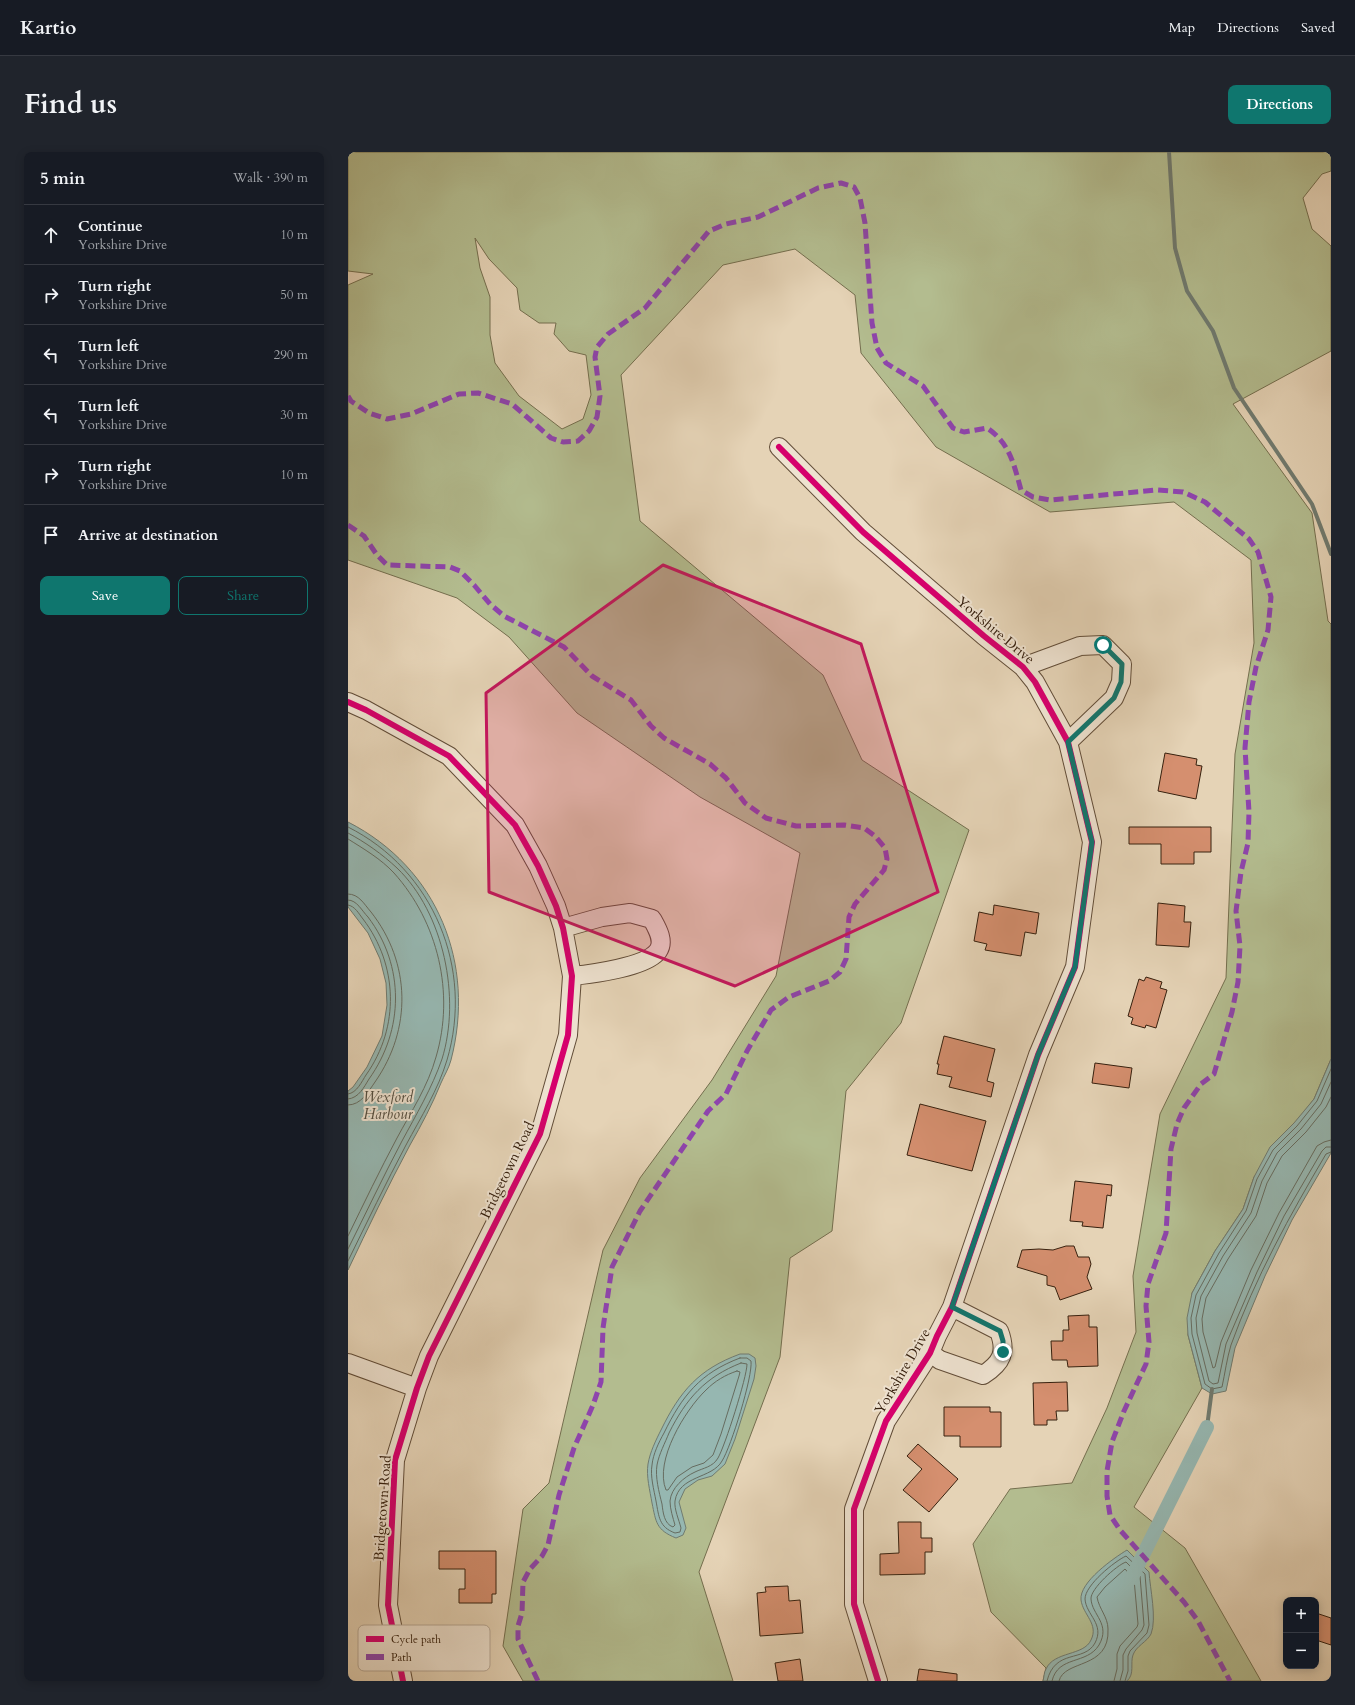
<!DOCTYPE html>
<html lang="en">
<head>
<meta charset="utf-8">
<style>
  :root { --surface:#171b24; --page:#20242c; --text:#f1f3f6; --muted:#9ea1a6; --line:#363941; --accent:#0f766e }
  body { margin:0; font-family:Cardo,serif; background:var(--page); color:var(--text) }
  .controls { position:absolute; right:12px; bottom:12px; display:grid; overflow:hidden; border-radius:8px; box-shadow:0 2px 10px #0003 }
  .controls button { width:36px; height:36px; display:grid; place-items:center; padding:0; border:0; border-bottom:1px solid var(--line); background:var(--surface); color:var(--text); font:20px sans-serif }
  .stop { position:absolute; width:12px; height:12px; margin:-9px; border:3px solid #0f766e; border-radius:50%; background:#fff }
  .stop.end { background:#0f766e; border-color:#fff; box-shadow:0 1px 4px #0008 }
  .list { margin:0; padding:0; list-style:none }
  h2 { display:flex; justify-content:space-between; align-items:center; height:52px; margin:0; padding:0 16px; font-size:17px }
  h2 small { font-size:13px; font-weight:400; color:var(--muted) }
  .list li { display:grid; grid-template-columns:26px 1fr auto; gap:12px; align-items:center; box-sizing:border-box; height:60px; padding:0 16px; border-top:1px solid var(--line) }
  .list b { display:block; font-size:15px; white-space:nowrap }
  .list p { margin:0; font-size:13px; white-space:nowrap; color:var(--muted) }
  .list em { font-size:13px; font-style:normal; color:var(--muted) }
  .actions { display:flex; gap:8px; padding:12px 16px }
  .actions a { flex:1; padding:9px 0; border:1px solid var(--accent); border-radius:8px; text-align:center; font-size:14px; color:var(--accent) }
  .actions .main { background:var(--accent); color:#fff }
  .icon { flex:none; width:22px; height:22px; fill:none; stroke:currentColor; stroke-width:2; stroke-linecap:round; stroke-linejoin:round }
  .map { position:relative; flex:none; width:983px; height:1529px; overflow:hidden; border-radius:8px }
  header { display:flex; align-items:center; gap:24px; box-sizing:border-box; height:56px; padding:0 20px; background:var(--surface); border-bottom:1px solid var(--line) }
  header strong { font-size:19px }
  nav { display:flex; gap:22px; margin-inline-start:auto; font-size:14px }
  .intro { display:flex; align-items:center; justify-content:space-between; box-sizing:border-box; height:96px; padding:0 24px }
  h1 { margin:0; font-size:28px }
  .button { padding:10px 18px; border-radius:8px; background:var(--accent); color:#fff; font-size:14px; font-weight:700 }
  main { display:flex; gap:24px; padding:0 24px }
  aside { flex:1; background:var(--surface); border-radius:8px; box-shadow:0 2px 10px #0003 }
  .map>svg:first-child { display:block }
  .green { fill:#b3bc8f; stroke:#746e4e; fill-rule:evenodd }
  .water { fill:#96b7b1; stroke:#707b70 }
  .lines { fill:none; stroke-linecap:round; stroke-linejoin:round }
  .shore { stroke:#666c60; stroke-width:1 }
  .stream { stroke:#707b70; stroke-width:4 }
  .canal { stroke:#96b7b1; stroke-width:14 }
  .building { fill:#d58f6f; stroke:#36200e }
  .minor-casing { stroke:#624d38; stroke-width:20 }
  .minor { stroke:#eee2d0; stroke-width:18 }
  .quiet { stroke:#8e44ad; stroke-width:5; stroke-dasharray:10 5; stroke-linecap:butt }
  .cycleway-casing { stroke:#eee2d0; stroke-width:8 }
  .cycleway { stroke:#d6006c; stroke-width:6 }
  .route { stroke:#0f766e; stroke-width:5 }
  .marked { fill:#c2185b; fill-opacity:0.2; stroke:#c2185b; stroke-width:3; stroke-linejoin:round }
  .labels { text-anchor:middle; stroke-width:4; stroke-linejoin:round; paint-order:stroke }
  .street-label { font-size:14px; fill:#36200e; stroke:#eee2d0 }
  .water-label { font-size:15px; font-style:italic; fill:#534d3f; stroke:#eee2d0 }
  .key { fill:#eee2d0; stroke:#b7a896; stroke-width:1 }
  .key-label { font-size:11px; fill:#36200e }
</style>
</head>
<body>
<header>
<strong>Kartio</strong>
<nav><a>Map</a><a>Directions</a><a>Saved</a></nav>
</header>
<div class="intro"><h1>Find us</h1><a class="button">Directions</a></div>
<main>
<aside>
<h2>5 min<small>Walk · 390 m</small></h2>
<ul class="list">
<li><svg class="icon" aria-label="ahead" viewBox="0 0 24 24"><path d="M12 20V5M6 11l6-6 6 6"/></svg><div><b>Continue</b><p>Yorkshire Drive</p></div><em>10 m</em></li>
<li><svg class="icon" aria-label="right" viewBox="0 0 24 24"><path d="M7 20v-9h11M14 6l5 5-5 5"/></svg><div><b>Turn right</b><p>Yorkshire Drive</p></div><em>50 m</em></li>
<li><svg class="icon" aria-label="left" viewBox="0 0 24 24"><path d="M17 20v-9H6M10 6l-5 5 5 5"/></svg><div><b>Turn left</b><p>Yorkshire Drive</p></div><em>290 m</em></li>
<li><svg class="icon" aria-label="left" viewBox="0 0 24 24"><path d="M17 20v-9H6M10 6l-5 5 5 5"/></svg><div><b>Turn left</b><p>Yorkshire Drive</p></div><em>30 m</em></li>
<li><svg class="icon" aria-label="right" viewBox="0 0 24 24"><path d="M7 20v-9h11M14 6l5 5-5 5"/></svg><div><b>Turn right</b><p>Yorkshire Drive</p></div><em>10 m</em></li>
<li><svg class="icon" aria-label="arrive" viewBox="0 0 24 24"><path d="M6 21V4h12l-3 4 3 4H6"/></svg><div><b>Arrive at destination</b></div></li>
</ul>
<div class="actions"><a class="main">Save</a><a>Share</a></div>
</aside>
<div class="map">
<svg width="983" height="1529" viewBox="0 0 983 1529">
  <rect width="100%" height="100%" fill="#e5d3b6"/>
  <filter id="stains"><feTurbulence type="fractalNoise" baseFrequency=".005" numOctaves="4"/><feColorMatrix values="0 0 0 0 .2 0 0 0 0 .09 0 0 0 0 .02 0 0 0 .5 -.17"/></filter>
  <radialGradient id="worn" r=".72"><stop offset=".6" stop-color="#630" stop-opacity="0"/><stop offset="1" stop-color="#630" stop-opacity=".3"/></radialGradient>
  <path class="green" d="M0,0H983V19L974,22L955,46L964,77L983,94V199L885,252L964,361L980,469L983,472V907L966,947L906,1025L895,1057L867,1099L844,1141L840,1183L854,1236L786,1355L837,1396L913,1529H695L698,1516L643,1460L625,1392L662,1337L724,1331L759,1256L788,1180L785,1124L812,962L878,826L887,602L906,491L903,408L826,350L702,360L588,295L513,201L507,143L447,97L375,113L273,223L292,369L475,523L514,608L621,678L553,871L498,939L484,1079L442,1106L432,1205L351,1420L385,1529H175L155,1494L175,1357L201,1331L255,1098L292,1026L364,928L428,824L452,701L352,645L229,561L161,485L109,446L0,408V133L25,122L0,119ZM127,86L141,107L169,136L172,158L191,171H208L206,182L221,199L238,203L243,243L235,267L214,277L171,244L147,211L142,183V145L132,116Z"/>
  <path class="water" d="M0,670C90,716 128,812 103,908C101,916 96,924 93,931C84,953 74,972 62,993C40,1034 20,1076 0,1118V939L5,935L19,915L34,884L39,853L38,831L32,807L20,781L0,755Z
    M983,907V1001L944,1068L917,1124L887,1196L878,1239L864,1242L854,1236L840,1183L839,1166L844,1141L867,1099L895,1057L906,1025L922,995L946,971L966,947Z
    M392,1202H401L407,1206L408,1214L406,1227L387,1287L377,1312L364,1324L350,1328L337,1337L331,1350L338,1376L335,1383L328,1386C308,1378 308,1370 304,1351C302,1339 298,1324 300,1312C302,1300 308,1288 313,1278C332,1239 351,1217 392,1202Z
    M779,1398L801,1420C802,1436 809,1467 803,1482C799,1490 788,1494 785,1503C782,1511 787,1522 779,1529H695C696,1525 696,1520 698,1517C706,1499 736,1504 743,1488C751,1472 735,1463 733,1448C731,1430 766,1406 779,1398Z"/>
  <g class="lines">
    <path class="shore" d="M0,675C86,718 126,817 99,908C90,938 73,965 58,993C38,1031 19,1070 0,1109
      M0,681C17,690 34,702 49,716C96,761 113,846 94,907C84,936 68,963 54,989C35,1025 18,1061 0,1097
      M0,687C16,697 33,707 46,721C90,770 107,841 88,905C80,934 63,960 49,986C32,1018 16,1051 0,1084
      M0,742C11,742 16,752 23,760C63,811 64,877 27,930C20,940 13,953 0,953
      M0,748C9,748 14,759 20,765C57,814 56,878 21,927C16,935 11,946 0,947
      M0,753C7,754 11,762 15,767C50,813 52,875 18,923C14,929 9,941 0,942
      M983,917L969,949L949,974L925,998L909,1027L898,1059L871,1101L848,1143L843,1166L844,1182L857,1232L864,1237L874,1235C877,1221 879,1206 883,1193C907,1126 942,1063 978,1002L983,1000
      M983,930L973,952L953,977L929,1001L914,1029L903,1061L875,1104L853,1144L848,1166L849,1181L861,1229L865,1232L870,1231L878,1192L909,1120L936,1064L974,999L978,995H983
      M983,945L978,955L958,980L934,1004L919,1031L908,1064L880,1107L858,1146L854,1167L855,1180L865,1216L867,1215L873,1190L903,1118L931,1061L969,994L976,990L983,988
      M392,1206H399L403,1209C405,1224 383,1295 374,1309C364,1327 331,1323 327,1349C326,1357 331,1368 333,1376L332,1380L327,1381C311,1375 311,1365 308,1349C306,1338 302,1324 304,1313C305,1302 311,1290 316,1281C334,1244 352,1221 392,1206Z
      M393,1211L399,1212C399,1225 377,1294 370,1306C365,1315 355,1316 347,1320C336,1325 323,1336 322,1349C322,1357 325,1366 327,1373L325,1375C316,1372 315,1360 314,1352C311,1340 307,1325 309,1313C311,1302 317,1291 321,1281C338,1247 357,1225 393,1211Z
      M389,1219L392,1220L391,1224L373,1282L365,1303L356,1311L344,1315L329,1325L320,1338H318C306,1309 337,1258 358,1238C367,1229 377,1223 389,1219Z
      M699,1529C707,1496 736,1511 747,1491C757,1472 738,1463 737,1447C737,1433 767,1409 778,1404L797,1422L801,1473L799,1481L782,1499L780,1504V1519L777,1529
      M704,1529C710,1503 739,1513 751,1493C763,1472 744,1463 743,1447C742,1437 769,1413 778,1410L792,1424L796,1473L794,1478L778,1497L775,1503V1518L772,1529
      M711,1529C716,1507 762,1518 760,1477C760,1465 751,1457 749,1445L757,1435L777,1417L786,1427L790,1472L789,1475L772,1494L769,1502V1517L766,1529"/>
    <path class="stream" d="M821,0L827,96L839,139L865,179L886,236L964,352L983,402
      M859,1275L864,1237"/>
    <path class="canal" d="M783,1427L859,1275"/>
  </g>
  <path class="building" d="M817,601L849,607L848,613L854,614L848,647L810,639Z
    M781,675H863V700H846V712H813V692H781Z
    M810,751L837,754L836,770H843L841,795L808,793Z
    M646,753L691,761L688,782L677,780L673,804L637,798L639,792L626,789L631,760L645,763Z
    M798,825L814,830L812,836L819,838L808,876L798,873L797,876L783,872L785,866L780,864L791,827L796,829Z
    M596,884L647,897L639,929L646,931L643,945L601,935L604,925L589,922L591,912H589Z
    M747,911L784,916L781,936L744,931Z
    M572,952L638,969L624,1019L559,1003Z
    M727,1029L764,1033L763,1044L759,1043L755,1076L734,1074L735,1070L722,1069Z
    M718,1094H726L730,1105H741L743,1112L739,1125L744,1137L712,1148L707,1135L699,1133V1124L669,1115L674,1098L691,1097L705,1098Z
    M741,1163V1175H749L750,1214L720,1215L719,1208H704L703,1189H715V1178H721L720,1164Z
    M719,1230L720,1259H708L709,1268H699V1273H686L685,1231Z
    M596,1255H642V1260H653V1295H612V1284H596Z
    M570,1292L610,1327L581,1360L555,1338L574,1317L559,1304Z
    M550,1370H573V1386H584V1400H577V1422L532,1423V1402L551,1401Z
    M91,1399H148V1442H144V1451H111V1437H117V1417H91Z
    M440,1434L441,1449L452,1448L455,1481L412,1484L409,1441L418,1440L417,1435Z
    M968,1461L983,1466V1493L968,1488Z
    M452,1507L455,1529H430L427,1511Z
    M571,1517L609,1522V1529H569Z"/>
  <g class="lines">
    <g class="minor-casing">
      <path id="minor" d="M431,295L515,380L636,484L675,515L687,530L720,590L744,690L727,815L690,903L604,1155L589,1184L582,1201L538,1269L506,1357V1452L530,1529
        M675,515L732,494L755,493L774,512L773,530L766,546L720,590
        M0,550L18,558L101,604L167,673L190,714L208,754L215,776L224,824L220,883L192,982L81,1204L69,1236L47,1308L40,1453L55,1529
        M215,776L254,765L282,761L304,767C309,776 317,789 310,799C298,815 243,822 224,824
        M582,1201L592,1208L635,1223C654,1211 659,1200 651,1179L604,1155
        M0,1211L69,1236"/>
    </g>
    <use href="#minor" class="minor"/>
    <path class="quiet" d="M0,244L3,249L21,261L39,267L63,262L111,242L130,241L164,252L203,286L215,290L230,289L241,279L249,265L252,244L247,205L249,195L260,182L297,156L361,79L378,72L410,65L470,36L493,31L506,35L512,46L517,71L524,171L529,196L538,211L575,234L605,276L616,280L639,276C662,291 666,313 673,338L685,345L702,348L809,338L835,340L857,350L901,387L910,400L923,445L920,478L908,515L901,550L897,596L901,660L900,691L893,720L888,759L892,794L890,830L884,860L866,922L853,932L836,956L829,972L823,997L818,1081L800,1132L798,1154L801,1190L798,1212L776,1259L764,1290L759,1319V1344L762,1363L772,1378L836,1450L850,1469L882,1529
      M0,373L16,384L29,403L39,413L102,415L112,419L126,433L142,452L156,464L216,495L244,524L283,548L303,574L316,586L362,612L378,626L397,651L418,666L448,674L496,673L516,676L527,684L537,696L539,707L536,718L507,752L501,765L498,807L492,820L481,829L441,845L423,858L399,899L378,942L360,959L292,1059L264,1115L255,1176L253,1230L245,1253L226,1296L211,1343L200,1393L194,1404L182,1417L175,1430L174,1461L170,1474V1487L190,1529"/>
    <g class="cycleway-casing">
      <path id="cycleway" d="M431,295L515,380L636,484L675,515L687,530L720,590L744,690L727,815L690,903L604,1155L589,1184L582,1201L538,1269L506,1357V1452L530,1529
        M0,550L18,558L101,604L167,673L190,714L208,754L215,776L224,824L220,883L192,982L81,1204L69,1236L47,1308L40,1453L55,1529"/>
    </g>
    <use href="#cycleway" class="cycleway"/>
  </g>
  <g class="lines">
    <path class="route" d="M655,1200V1189L652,1179L604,1155L690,903L727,815L744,690L720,590L766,546L773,530L774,512L755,493"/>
  </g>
  <path class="marked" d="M315,413L513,492L590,740L387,834L141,740L138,541Z"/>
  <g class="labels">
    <g class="street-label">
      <text transform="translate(648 478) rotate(40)" y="5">Yorkshire Drive</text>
      <text transform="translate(159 1018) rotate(-64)" y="5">Bridgetown Road</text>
      <text transform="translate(554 1219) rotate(-60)" y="5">Yorkshire Drive</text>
      <text transform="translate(34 1356) rotate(-86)" y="5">Bridgetown Road</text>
    </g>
    <g class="water-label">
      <text x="40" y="950">Wexford<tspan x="40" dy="17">Harbour</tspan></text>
    </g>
  </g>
  <rect x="10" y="1473" width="132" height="46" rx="6" class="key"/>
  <rect x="18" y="1484" width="18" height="6" fill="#d6006c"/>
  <rect x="18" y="1502" width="18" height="6" fill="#8e44ad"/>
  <g class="key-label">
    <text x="43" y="1491">Cycle path</text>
    <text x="43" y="1509">Path</text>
  </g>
  <rect width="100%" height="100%" filter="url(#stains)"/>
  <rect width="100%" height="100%" fill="url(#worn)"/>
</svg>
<div class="controls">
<button>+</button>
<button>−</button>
</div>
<div class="stop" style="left:755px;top:493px"></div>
<div class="stop end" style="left:655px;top:1200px"></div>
</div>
</main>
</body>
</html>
